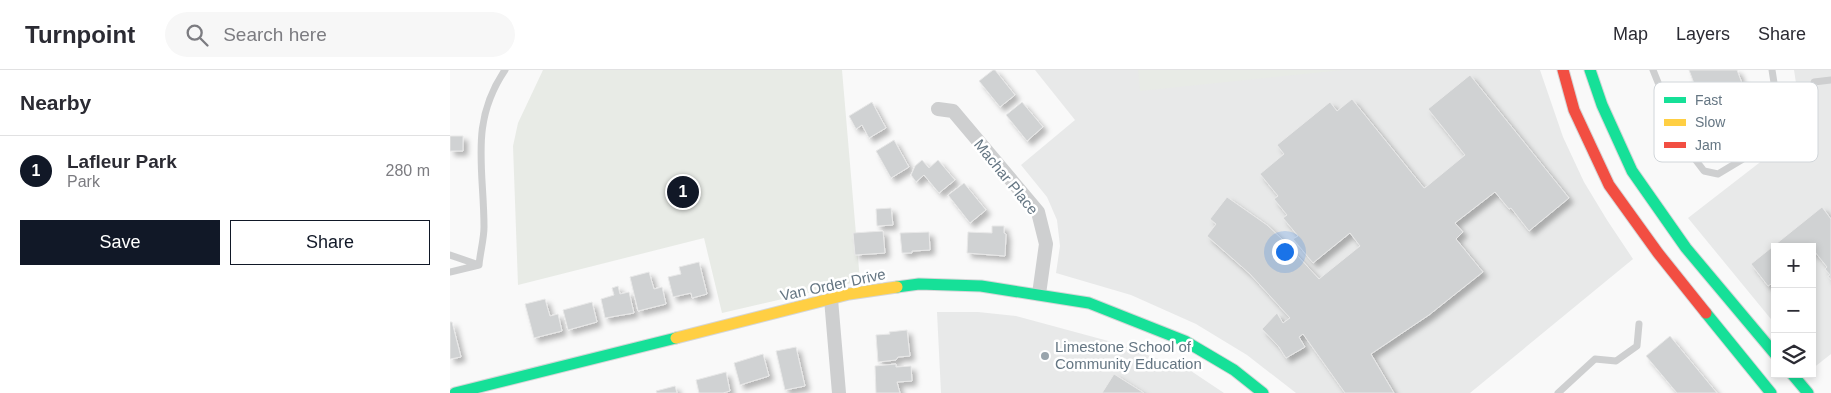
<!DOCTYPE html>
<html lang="en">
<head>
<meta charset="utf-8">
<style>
  :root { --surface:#fff; --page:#f7f7f7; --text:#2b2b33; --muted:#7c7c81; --line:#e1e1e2; --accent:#111827 }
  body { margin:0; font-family:Helvetica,sans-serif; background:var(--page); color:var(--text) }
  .controls { position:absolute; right:15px; bottom:15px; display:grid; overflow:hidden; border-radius:0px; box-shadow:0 2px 8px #0003 }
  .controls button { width:45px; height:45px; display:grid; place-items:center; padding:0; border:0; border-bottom:1px solid var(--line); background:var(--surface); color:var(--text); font:25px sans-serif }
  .you { position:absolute; left:834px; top:181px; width:18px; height:18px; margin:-12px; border:4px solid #fff; border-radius:50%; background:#1a73e8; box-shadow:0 0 0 8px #1a73e833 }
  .badge { display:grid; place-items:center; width:32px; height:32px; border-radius:50%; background:var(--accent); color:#fff; font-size:16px; font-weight:700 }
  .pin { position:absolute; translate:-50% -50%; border:2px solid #fff; box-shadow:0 1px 5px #0006 }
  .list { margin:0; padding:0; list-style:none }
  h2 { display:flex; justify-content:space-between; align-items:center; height:65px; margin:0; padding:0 20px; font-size:21px }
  h2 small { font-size:16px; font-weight:400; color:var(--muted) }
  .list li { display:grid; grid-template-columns:32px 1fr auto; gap:15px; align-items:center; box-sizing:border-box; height:70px; padding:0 20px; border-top:1px solid var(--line) }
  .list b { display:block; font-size:19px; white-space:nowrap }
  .list p { margin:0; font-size:16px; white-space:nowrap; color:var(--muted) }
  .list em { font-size:16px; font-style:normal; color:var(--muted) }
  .actions { display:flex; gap:10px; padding:15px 20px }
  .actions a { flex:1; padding:11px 0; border:1px solid var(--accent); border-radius:0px; text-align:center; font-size:18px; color:var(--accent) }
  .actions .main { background:var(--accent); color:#fff }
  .icon { flex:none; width:28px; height:28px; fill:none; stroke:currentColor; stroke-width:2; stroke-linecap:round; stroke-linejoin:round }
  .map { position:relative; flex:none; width:1381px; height:323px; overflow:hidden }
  header { display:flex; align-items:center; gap:30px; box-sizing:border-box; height:70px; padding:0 25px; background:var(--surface); border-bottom:1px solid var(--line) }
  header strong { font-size:24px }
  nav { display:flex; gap:28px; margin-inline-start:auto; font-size:18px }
  .search { width:350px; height:45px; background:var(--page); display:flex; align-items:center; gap:12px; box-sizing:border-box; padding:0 18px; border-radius:28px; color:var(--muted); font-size:19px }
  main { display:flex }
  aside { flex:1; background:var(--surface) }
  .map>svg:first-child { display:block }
  .built { fill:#e8e9e9 }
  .green { fill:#e8ebe6 }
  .building { fill:#d0d2d3; stroke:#e8e8e8; filter:url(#shadow) }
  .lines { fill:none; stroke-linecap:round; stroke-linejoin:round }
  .fast-casing { stroke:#d5d6d7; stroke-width:13 }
  .slow-casing { stroke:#d5d6d7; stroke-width:13 }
  .jam-casing { stroke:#d5d6d7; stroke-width:13 }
  .lane { stroke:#cecfd0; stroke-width:7 }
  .street { stroke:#cecfd0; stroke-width:14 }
  .fast { stroke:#16e098; stroke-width:11 }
  .slow { stroke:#ffcf43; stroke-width:11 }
  .jam { stroke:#f24e42; stroke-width:11 }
  .poi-dot { fill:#99a4ac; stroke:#fff; stroke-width:2 }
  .labels { text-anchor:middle; stroke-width:5; stroke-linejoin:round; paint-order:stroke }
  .street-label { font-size:15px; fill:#657683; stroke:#fff }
  .poi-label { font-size:15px; fill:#657683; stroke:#fff; text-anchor:start }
  .key { fill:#fff; stroke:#d1d6da; stroke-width:1 }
  .key-label { font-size:14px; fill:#657683 }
</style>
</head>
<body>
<header>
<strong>Turnpoint</strong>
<div class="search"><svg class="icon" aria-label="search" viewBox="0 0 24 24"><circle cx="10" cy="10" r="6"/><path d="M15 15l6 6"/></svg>Search here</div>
<nav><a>Map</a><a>Layers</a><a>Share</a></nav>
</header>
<main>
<aside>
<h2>Nearby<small></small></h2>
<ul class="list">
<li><span class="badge">1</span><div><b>Lafleur Park</b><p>Park</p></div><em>280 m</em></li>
</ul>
<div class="actions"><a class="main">Save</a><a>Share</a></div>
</aside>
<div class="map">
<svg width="1381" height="323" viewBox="0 0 1381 323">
  <defs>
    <filter id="shadow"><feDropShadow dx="4.5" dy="4.5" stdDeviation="2.5" flood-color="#0004"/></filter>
  </defs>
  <rect width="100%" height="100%" fill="#f9f9f9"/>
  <path class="built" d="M585,0H1090L1113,67L1134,112L1157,150L1183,189L1020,323H846L797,285L746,254L681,225L606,203L610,176L607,150L597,127L571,95L625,50Z
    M1344,0H1381V284L1362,299V177H1325V254L1238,148L1353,59Z
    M487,242H528L566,246L662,272L741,301L774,323H491Z"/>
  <path class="green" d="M93,0H392L410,211L272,243L254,168L68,215L63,76L68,53Z
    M688,0H893L690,21Z"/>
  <path class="building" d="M543,0H545L565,25L550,37L529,11Z
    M1239,0H1287L1309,58L1273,72L1258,32L1252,35Z
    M1020,5L1119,128L1079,161L1061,138L1059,139L1045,122L1005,153L1013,162L1006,169L1033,202L979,245L921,284L944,323H895L853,264L849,267L855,277L836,288L829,277L812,259L827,243L833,253L840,248L800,204L757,166L766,154L760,149L777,127L817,155L835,172L869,209L910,176L900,163L863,193L843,169L848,166L833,148L837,145L824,129L828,126L810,104L834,84L827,75L880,32L887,41L902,29L974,118L976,117L1015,85L978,39Z
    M422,32L436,58L419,68L412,55L406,59L399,46Z
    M572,32L593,57L577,71L556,45Z
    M0,66H13V81H0Z
    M444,70L459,97L441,108L426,81Z
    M472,90L479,98L488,90L505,110L489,123L474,105L466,112L461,105L465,96Z
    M514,113L536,140L520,153L498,125Z
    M1372,137L1381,149V210L1378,206L1380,205L1375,199L1377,197L1365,182L1362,184V177H1325V218L1321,214L1318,216L1301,194Z
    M441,138L443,155L427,156L426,139Z
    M542,156H554V163L556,164L555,186L517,183L518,162L542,163Z
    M433,161L435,183L405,185L403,163Z
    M479,162L480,180L462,181V183H452L450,163Z
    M249,192L257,224L242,228L241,223L223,227L218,207L231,204L229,197Z
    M199,202L204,219L212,217L216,234L188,241L180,207Z
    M168,216L170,224L179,222L184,243L155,248L151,229L164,225L162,218Z
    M95,229L100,246L108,244L112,261L84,268L75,234Z
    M142,232L147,252L118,260L113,240Z
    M0,252H2L11,287L0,289Z
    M457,260L460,286L448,287L446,290L428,292L426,265L440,264L439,262Z
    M1220,266L1267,323H1227L1196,286Z
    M346,277L355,316L335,320L326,281Z
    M313,284L319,306L290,315L284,293Z
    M446,294V297L461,296L462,311L447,312L450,323H426L425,296Z
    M276,302L280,321L273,323H249L246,310Z
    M664,304L694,323H652Z
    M225,316L227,323H207L206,321Z"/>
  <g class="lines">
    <g class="fast-casing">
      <path id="fast" d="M1140,0L1152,35L1182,101L1236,178L1325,284
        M447,217L469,214L531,216L639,233L735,271L784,300L813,323
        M1256,243L1321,323
        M1342,304L1358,323
        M5,323L226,268"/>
    </g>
    <g class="slow-casing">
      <path id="slow" d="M226,268L399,224L447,217"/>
    </g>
    <g class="jam-casing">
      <path id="jam" d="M1113,0L1124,40L1159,115L1208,183L1256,243"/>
    </g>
    <path class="lane" d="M1203,0L1232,72L1254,101L1268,104L1298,86L1330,51L1360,36L1364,12L1381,10
      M1322,0L1330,51
      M0,185L29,195
      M0,202L29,195C30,183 34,169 34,157C34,98 19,53 55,0
      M1108,323L1145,289L1166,291L1187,276L1189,254"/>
    <path class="street" d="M488,39L503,41L588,142L596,174L589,224
      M381,229L389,323"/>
    <use href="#fast" class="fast"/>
    <use href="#slow" class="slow"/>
    <use href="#jam" class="jam"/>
  </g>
  <circle class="poi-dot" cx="595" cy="286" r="5"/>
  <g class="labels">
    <g class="street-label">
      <text transform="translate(556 107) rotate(51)" y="5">Machar Place</text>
      <text transform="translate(383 215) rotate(-12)" y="5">Van Order Drive</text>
    </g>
    <g class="poi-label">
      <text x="605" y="282">Limestone School of<tspan x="605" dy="17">Community Education</tspan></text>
    </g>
  </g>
  <rect x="1204" y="12" width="164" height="80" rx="8" class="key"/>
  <rect x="1214" y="27" width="22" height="6" fill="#16e098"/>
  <rect x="1214" y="49" width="22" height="7" fill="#ffcf43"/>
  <rect x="1214" y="72" width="22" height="6" fill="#f24e42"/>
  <g class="key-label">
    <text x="1245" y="35">Fast</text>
    <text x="1245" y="57">Slow</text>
    <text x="1245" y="80">Jam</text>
  </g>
</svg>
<div class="controls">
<button>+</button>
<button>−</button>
<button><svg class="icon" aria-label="layers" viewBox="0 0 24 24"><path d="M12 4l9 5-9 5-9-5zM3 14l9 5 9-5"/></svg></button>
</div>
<div class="you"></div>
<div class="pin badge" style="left:233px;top:122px">1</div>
</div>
</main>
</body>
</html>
